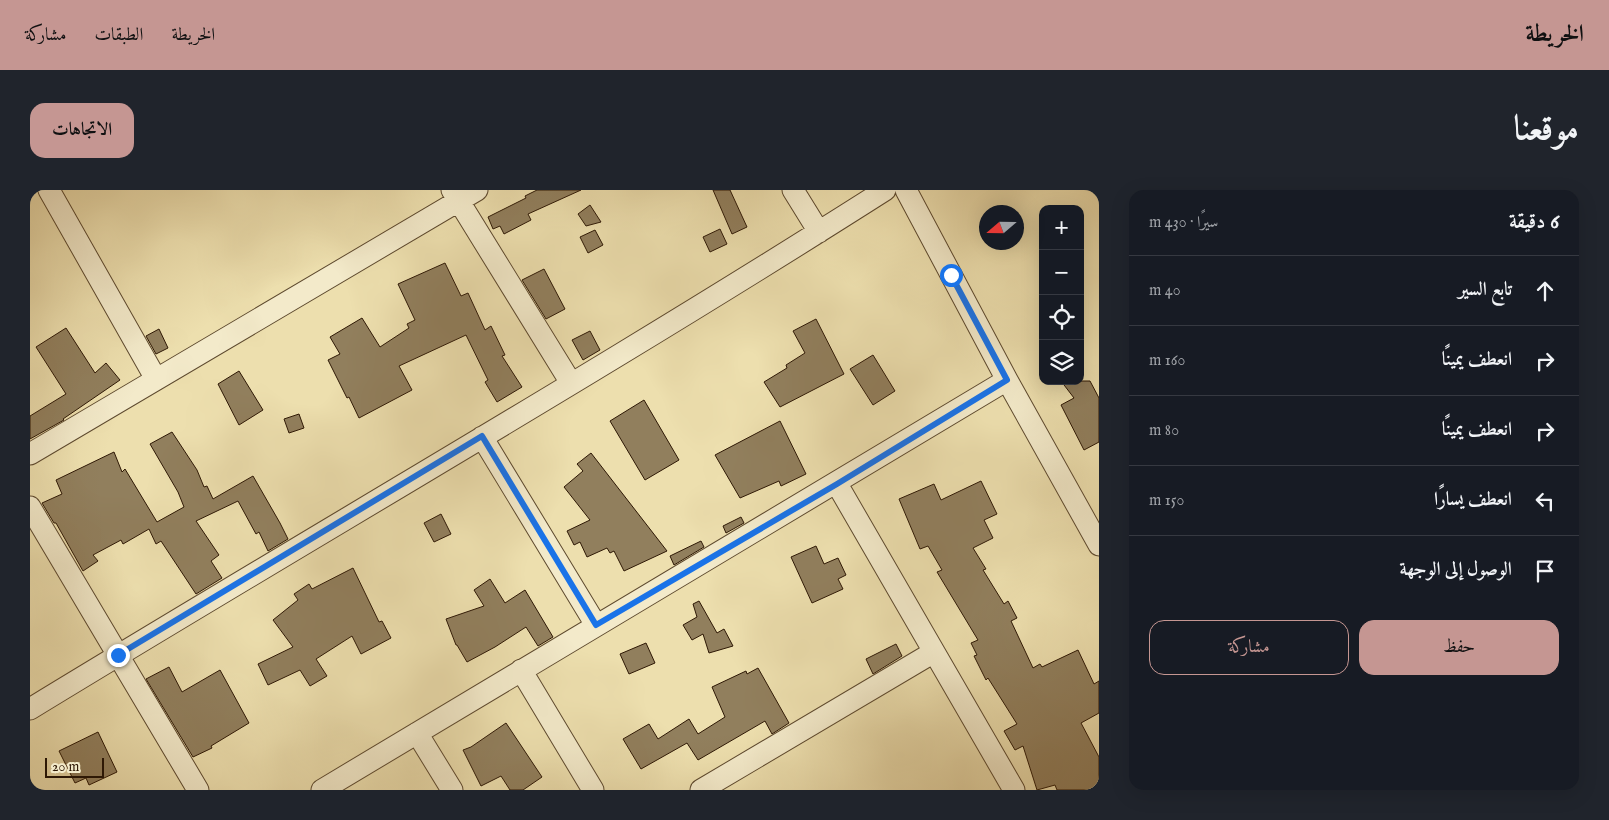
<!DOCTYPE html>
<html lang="ar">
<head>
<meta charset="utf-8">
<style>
  :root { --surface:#171b24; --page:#20242c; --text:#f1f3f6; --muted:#9ea1a6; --line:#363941; --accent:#c59692 }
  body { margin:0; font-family:"IM FELL English",Amiri,serif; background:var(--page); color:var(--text); direction:rtl }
  .controls { position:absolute; right:15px; top:15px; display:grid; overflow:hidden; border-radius:10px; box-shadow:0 5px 20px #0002 }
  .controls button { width:45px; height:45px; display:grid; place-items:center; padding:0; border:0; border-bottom:1px solid var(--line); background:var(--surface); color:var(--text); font:25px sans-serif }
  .compass { position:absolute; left:949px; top:15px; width:45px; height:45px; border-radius:50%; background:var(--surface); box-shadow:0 5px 20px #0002; rotate:250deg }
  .scale { position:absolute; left:15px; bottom:12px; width:59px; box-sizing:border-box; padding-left:5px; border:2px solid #2e1805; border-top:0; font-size:14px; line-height:18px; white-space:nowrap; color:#2e1805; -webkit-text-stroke:4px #f3eaca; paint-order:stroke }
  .stop { position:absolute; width:15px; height:15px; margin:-11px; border:4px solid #1a73e8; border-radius:50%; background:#fff }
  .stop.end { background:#1a73e8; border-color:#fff; box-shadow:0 1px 5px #0008 }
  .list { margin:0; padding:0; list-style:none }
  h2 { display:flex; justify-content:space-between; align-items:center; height:65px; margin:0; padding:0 20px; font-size:21px }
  h2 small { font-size:16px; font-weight:400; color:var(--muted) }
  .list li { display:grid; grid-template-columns:32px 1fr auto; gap:15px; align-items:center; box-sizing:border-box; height:70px; padding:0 20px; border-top:1px solid var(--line) }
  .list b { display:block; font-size:19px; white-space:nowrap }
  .list em { font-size:16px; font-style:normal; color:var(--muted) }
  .actions { display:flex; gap:10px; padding:15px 20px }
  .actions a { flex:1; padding:11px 0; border:1px solid var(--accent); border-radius:15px; text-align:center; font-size:18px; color:var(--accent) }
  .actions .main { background:var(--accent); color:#111 }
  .icon { flex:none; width:28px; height:28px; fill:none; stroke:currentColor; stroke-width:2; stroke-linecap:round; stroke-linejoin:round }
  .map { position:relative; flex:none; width:1069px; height:600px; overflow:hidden; direction:ltr; border-radius:15px }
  header { display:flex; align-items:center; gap:30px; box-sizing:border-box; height:70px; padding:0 25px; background:var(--accent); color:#111 }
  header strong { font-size:24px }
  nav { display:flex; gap:28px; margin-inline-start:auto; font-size:18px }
  .intro { display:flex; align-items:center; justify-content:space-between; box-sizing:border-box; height:120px; padding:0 30px }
  h1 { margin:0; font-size:35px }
  .button { padding:12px 22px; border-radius:15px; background:var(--accent); color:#111; font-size:18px; font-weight:700 }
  main { display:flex; gap:30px; padding:0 30px }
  aside { flex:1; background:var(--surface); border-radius:15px; box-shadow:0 5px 20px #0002 }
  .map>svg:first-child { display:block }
  .building { fill:#917f5d; stroke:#2e1805 }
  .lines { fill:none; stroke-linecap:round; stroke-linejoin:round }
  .minor-casing { stroke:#5e4a2f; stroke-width:23 }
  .minor { stroke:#f3eaca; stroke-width:21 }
  .route { stroke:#1a73e8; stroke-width:6 }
</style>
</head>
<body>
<header>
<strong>الخريطة</strong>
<nav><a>الخريطة</a><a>الطبقات</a><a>مشاركة</a></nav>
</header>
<div class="intro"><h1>موقعنا</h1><a class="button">الاتجاهات</a></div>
<main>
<aside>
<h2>6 دقيقة<small>سيرًا · 430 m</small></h2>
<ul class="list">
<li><svg class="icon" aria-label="ahead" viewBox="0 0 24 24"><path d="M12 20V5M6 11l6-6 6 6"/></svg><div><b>تابع السير</b></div><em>40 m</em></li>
<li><svg class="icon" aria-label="right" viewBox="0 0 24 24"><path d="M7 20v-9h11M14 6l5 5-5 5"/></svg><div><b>انعطف يمينًا</b></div><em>160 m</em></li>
<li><svg class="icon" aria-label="right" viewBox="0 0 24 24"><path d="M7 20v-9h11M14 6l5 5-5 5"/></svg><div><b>انعطف يمينًا</b></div><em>80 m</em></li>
<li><svg class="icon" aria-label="left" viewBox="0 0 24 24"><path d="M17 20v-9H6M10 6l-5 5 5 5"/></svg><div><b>انعطف يسارًا</b></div><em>150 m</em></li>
<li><svg class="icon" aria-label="arrive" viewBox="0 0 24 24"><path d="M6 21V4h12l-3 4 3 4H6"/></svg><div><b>الوصول إلى الوجهة</b></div></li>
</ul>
<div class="actions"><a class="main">حفظ</a><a>مشاركة</a></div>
</aside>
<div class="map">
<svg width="1069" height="600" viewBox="0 0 1069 600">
  <rect width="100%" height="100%" fill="#eddfae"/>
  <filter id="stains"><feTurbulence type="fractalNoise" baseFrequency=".004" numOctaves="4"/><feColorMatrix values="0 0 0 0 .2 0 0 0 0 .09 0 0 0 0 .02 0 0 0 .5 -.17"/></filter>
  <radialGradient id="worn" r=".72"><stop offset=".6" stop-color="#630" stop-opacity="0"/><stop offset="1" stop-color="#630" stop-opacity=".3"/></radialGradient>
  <path class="building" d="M507,0H551L498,24L501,30L474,44L470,36L463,39L458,27L496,8L495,6Z
    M683,0H700L717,37L702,44Z
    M560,15L571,32L556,36L548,24Z
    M690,39L697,54L680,62L673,47Z
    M565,40L573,55L558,63L550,47Z
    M415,73L431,106L438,103L455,140L461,136L475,165L472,166L492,197L467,212L455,192L458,190L436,145L369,176L382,200L329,228L319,207L317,208L298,170L310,164L300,147L332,128L350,157L379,138L377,134L385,130L368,94Z
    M514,79L535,119L516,129L492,90Z
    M786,129L814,184L750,217L734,192L757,178L756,175L775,163L763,141Z
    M36,138L65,183L76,173L90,190L33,229L34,230L0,249V226L36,204L6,157Z
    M129,139L138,158L126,164L116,146Z
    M560,141L570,160L553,170L542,150Z
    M843,165L865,201L843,215L820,179Z
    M209,181L233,220L209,235L188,194Z
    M1031,191H1060L1069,208V252L1054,260L1031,215L1044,208Z
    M614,210L649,270L615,290L580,231Z
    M269,224L274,238L259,243L254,229Z
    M750,231L776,284L751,296L749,291L710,308L685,265Z
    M142,242L167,280L174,297L177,296L183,309L223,286L250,333L258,349L238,361L229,342L226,344L208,311L166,331L189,365L181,371L192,388L166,404L131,351L126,354L119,339L93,354L91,350L63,365L68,371L53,381L26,333H24L12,313L32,304L26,290L84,262L92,282L95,279L127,332L154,317L148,302L120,254Z
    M561,263L637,361L594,381L584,361L580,363L577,358L557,367L550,352L544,355L537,341L560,330L534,297L553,281L547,274Z
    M951,291L967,324L954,330L963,348L943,358L956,379L953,380L974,414L978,411L987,428L981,431L1003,478L1010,474L1012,477L1048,460L1064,494L1069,491V523L1051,533L1069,567V600H1027L1025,595L1007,600L993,556L985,560L974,541L987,534L958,488L956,490L944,466L947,465L941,453L948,450L907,382L912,380L898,356L890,359L869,309L904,294L911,310Z
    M411,324L421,344L404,352L394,333Z
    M711,327L714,333L696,343L693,336Z
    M671,351L674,357L644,375L640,366Z
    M786,356L794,374L808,368L816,385L808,389L813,399L782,413L761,367Z
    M323,378L349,432L352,431L361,448L331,464L322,446L286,469L297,486L280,496L270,480L238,495L228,474L263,457L243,430L268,410L264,404L279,394L282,399Z
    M460,389L475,413L495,400L523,447L508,456L496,437L465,457L437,472L427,455H426L416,429L454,416L444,400Z
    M669,411L687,443L694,439L703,456L679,463L673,444L662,450L653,435L667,427L663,414Z
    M616,453L625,473L599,484L590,464Z
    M866,454L872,466L843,484L836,469Z
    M139,477L152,502L190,480L219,533L181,556L182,558L163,567L116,489Z
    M728,478L759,533L742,544L735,531L668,570L657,553L611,579L593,549L619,534L628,549L659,529L668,544L695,527L682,497L716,481L717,484Z
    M476,533L512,587L493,600H480L471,586L451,596L433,560L441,557Z
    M68,542L87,582L59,595L56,588L45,593L29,561Z"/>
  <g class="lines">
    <g class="minor-casing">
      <path id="minor" d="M19,0L126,189
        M422,0L541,193
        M763,0L789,42
        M876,0L977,190L1069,355
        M452,247L566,435
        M0,264L447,0
        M807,294L984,600
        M0,317L168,600
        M491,480L563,600
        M0,519C285,345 574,179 855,0
        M387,543L422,600
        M292,600L977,190
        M671,600L904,462"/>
    </g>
    <use href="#minor" class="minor"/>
  </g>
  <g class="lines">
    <path class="route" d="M88,465L452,246L566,435L807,294L977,190L921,85"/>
  </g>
  <rect width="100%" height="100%" filter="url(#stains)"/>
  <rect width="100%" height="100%" fill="url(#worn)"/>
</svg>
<div class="controls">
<button>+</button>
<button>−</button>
<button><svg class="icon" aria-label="locate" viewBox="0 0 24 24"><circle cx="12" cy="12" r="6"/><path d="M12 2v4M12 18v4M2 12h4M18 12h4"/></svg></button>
<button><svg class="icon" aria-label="layers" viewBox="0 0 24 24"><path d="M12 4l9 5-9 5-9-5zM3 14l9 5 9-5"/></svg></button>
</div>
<svg class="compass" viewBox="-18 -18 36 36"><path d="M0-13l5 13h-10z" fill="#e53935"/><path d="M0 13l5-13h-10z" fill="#9ea1a6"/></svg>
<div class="scale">20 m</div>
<div class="stop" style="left:921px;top:85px"></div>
<div class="stop end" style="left:88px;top:465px"></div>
</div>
</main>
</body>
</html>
